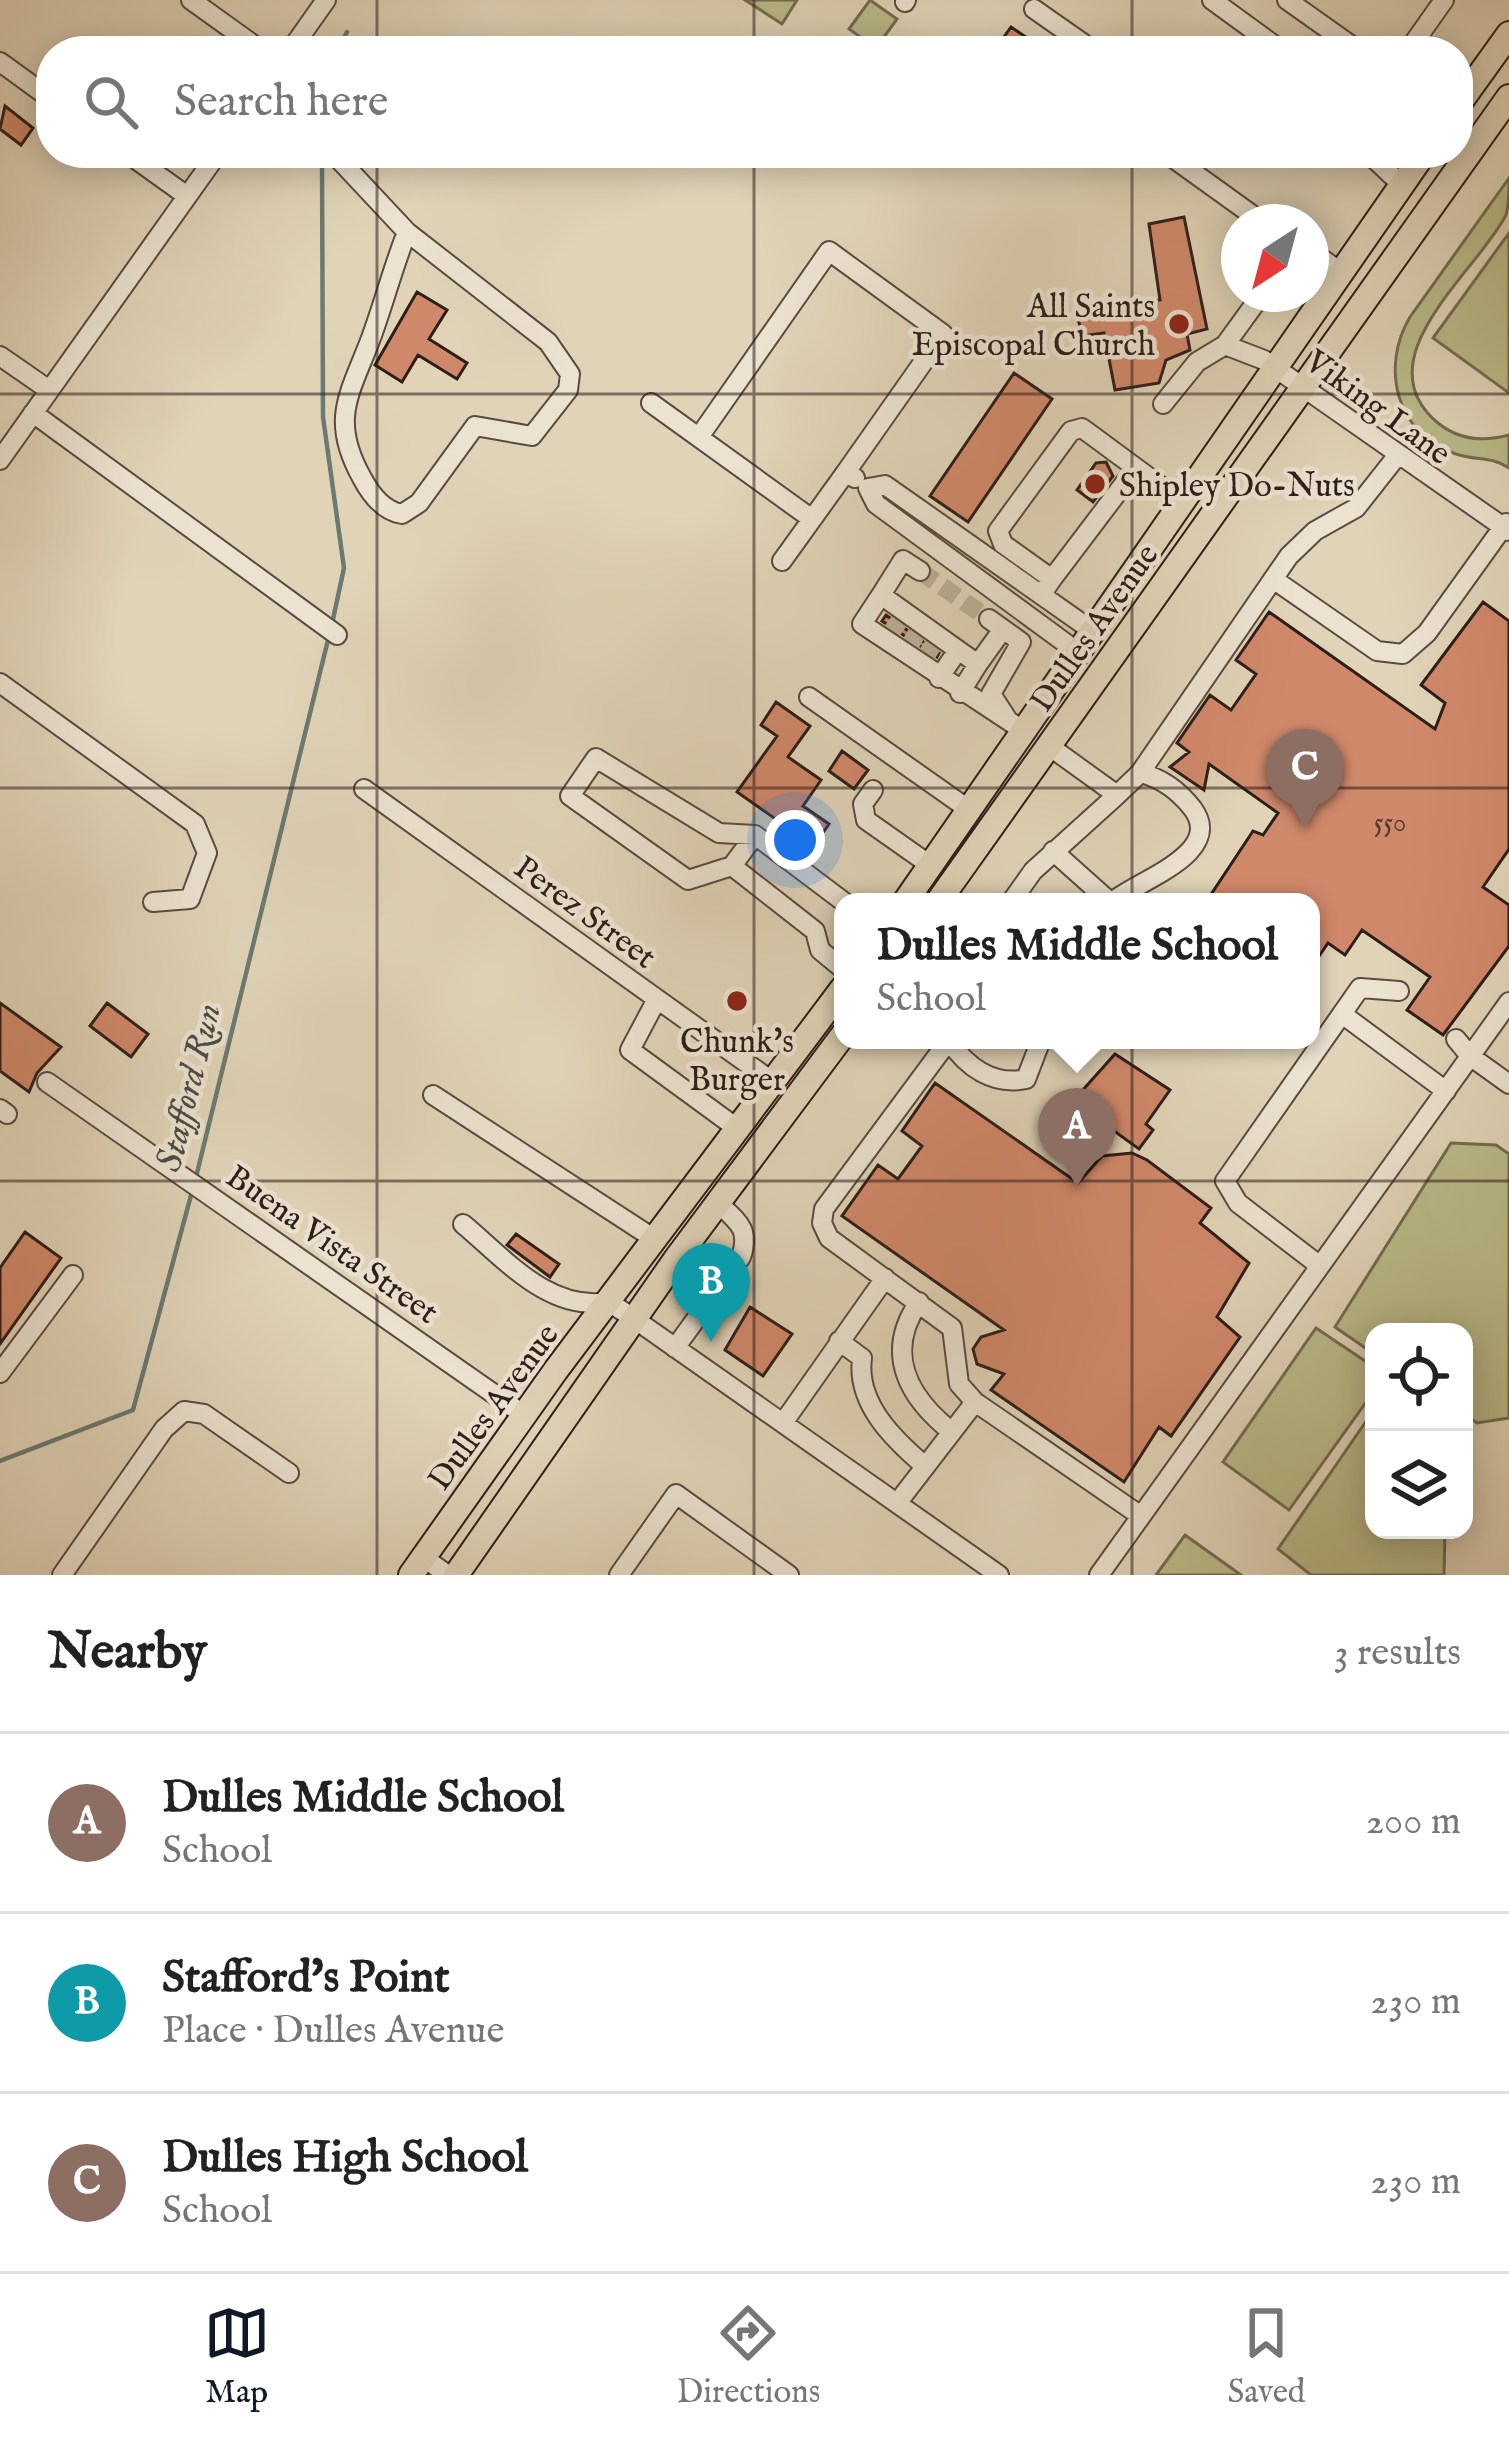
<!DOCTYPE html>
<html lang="en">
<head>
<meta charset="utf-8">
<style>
  :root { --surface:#fff; --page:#f6f6f6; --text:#222; --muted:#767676; --line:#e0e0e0; --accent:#111827 }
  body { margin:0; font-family:"IM FELL English",serif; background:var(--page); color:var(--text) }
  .controls { position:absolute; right:36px; bottom:36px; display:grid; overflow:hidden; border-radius:24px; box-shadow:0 6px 30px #0003 }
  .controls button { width:108px; height:108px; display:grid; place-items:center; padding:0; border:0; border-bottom:3px solid var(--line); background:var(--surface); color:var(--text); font:60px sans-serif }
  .compass { position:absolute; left:1221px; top:204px; width:108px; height:108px; border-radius:50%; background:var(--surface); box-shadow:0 6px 30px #0003; rotate:216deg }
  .you { position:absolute; left:795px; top:840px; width:42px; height:42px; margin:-30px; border:9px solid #fff; border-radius:50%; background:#1a73e8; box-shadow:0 0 0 18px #1a73e833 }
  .badge { display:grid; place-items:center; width:78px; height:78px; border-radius:50%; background:var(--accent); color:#fff; font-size:39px; font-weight:700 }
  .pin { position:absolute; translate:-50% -99px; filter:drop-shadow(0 3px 6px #0008) }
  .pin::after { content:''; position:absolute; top:63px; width:42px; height:36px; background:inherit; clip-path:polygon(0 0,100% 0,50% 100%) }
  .popup { position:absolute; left:834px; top:893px; width:486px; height:156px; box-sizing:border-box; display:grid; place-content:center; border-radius:24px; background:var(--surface); filter:drop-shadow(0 3px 9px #0005); font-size:39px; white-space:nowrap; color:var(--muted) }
  .popup b { font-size:45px; color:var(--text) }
  .popup::after { content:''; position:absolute; left:50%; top:100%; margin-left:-24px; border:24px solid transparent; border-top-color:var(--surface) }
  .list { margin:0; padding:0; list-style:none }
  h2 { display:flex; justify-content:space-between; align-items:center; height:156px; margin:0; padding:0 48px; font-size:51px }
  h2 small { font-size:39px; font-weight:400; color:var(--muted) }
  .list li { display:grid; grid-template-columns:78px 1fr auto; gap:36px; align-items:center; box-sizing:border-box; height:180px; padding:0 48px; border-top:3px solid var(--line) }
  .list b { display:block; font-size:45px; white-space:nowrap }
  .list p { margin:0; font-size:39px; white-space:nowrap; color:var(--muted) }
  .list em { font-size:39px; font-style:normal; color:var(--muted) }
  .icon { flex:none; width:66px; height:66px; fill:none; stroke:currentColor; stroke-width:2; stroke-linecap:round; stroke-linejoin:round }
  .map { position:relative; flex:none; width:1509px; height:1575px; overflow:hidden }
  .search { position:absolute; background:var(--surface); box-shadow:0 6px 30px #0003; left:36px; right:36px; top:36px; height:132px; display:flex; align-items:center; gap:30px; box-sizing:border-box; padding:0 42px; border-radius:48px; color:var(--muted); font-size:45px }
  .sheet { height:696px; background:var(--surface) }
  nav { display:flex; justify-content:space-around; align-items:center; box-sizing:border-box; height:168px; border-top:3px solid var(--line); background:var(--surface); font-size:33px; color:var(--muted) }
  nav a { display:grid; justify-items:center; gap:6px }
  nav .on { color:var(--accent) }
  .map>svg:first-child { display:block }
  .green { fill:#baba89; stroke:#746c51; stroke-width:3 }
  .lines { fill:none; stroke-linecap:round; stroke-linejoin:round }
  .stream { stroke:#6b7a72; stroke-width:4.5 }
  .building { fill:#d0886a; stroke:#2d1e19; stroke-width:3 }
  .minor-tunnel { stroke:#bcaf97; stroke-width:18; stroke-dasharray:18 9; stroke-linecap:butt }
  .minor-casing { stroke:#5a4b40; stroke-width:22 }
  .major-casing { stroke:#2d1e19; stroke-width:28 }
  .minor { stroke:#ebe2d0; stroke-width:18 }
  .major { stroke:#e0d3b7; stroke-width:24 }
  .grid { fill:none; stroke:#2d1e19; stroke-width:3; stroke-opacity:0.55 }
  .poi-dot { fill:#8f2418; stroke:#ebe2d0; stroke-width:4.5 }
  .labels { text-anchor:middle; stroke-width:9; stroke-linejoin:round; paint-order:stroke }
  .number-label { font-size:27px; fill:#56382d }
  .poi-label { font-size:33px; fill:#2d1e19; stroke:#ebe2d0; text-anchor:end }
  .street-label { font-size:33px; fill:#2d1e19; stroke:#ebe2d0 }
  .water-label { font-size:36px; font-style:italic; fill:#4c4c45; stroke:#ebe2d0 }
</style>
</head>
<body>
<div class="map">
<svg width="1509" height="1575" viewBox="0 0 1509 1575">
  <rect width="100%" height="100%" fill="#e0d3b7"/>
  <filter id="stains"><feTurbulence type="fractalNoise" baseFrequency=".00167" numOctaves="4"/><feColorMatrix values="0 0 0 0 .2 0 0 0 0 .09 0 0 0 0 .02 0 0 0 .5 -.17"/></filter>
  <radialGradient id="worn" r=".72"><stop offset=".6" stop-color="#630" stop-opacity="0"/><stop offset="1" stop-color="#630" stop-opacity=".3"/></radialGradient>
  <path class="green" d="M745,0H797L782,24Z
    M870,0L897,19L876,48L849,29Z
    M1509,178C1509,190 1509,205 1506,215C1477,272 1361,359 1438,423C1459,440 1484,442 1509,435V468C1492,456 1476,461 1456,454C1396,435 1380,367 1410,317Z
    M1509,233V393L1433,338Z
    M1451,1143L1496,1145L1509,1154V1418L1477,1423L1464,1414V1332H1374V1354L1335,1327Z
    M1316,1328L1374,1367V1391L1289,1510L1223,1462Z
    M1367,1420L1374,1425V1530H1445L1444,1575H1311L1278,1549Z
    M1185,1535L1241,1575H1156Z"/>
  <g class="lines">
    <path class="stream" d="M337,51L347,32
      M322,159L323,417L344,568L332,624
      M196,1177L328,640
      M0,1461L133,1410L193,1188"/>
  </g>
  <path class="building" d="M1011,27L1046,51H994Z
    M5,106L33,128L21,145L0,129Z
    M1184,217L1207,329L1187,334L1190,350L1166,360L1159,383L1115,390L1104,333L1082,336L1076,309L1160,300L1149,224Z
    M417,292L447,310L429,339L467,363L457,379L418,355L402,382L375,365Z
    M1014,373L1052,399L968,522L930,496Z
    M1106,462L1113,476L1093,502L1077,490L1096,463Z
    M1483,602L1509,621V849L1483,887L1509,905V946L1443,1035L1407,1010L1430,977L1362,930L1345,955L1328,943L1311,968V902H1206L1253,831L1263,835L1278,813L1209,764L1204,790L1170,767L1189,752L1177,743L1210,695L1231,710L1256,674L1236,660L1269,612L1435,729L1445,703L1421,685Z
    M886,615L939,653L937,657L882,621Z
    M776,702L810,726L788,757L821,780L803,806L829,824L814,846L737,792L777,736L761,725Z
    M842,751L868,770L854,789L829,771Z
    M0,1003L61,1047L37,1073L29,1092L0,1071Z
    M107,1003L148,1034L131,1057L90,1026Z
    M1115,1054L1170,1090L1146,1124L1153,1130L1139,1149L1085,1110L1093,1100L1081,1092Z
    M935,1083L1078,1183L1102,1156L1132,1153L1147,1160L1211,1208L1200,1223L1249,1263L1217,1317L1240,1337L1171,1436L1159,1427L1124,1482L991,1390L1004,1374L977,1364L973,1349L981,1337L1004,1330L842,1216L878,1165L898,1179L922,1146L902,1131Z
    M25,1232L61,1258L0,1344V1268Z
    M516,1234L559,1264L550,1277L507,1245Z
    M750,1307L792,1334L763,1376L725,1350Z"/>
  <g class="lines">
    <path class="minor-tunnel" d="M920,571L989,619
      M892,631L900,620
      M911,643L917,633
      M927,654L933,645"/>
    <g class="minor-casing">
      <path id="minor" d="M191,0L262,51
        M1212,0L1282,51
        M1287,0L1359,51
        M905,2L906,0
        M1034,9L1094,51
        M290,51L326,0
        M1408,51L1444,0
        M0,62L51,99
        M127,153L187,196
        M333,153L407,232L548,342L570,374L568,390L532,436L475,426L419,503L402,514C383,511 371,495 362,478C329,419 350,394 371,338C384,303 393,267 407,232
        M1166,153L1262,222
        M1368,153L1402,185
        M1311,251L1342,273
        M1225,345L1264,360L1509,531
        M0,356L49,390
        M651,403L812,519
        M1163,404L1197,362L1225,345L1262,294
        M33,413L337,635
        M699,437L829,251L943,334L846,472
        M0,460L218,153
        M782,561L846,472L855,478
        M1052,579L1136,468
        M1273,579L1377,651L1403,654L1427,633L1506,523
        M1042,594L1052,579L1003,544L998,531L1071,431L1082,428L1181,501
        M881,595L903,560L920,571
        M989,619L1021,642L991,694L1006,717
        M958,650L978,664L960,693
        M1079,653L876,504L868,488L885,485L1094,632
        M978,664L1003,629
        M939,678L958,650L881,595L862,624L1024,731
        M0,683L195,824L207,853L190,899L153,902
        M809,697L968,809
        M364,789L773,1082
        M873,790L863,804L866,820L930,865
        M1117,795L1140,773L1289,556L1315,531L1356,508L1397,456
        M755,835L732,866L815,931L820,950L843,969
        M1053,851L1110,902
        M732,866L688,880L570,796L596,758L719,833L755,835L844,902
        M1011,902L1033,871L1117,795L1049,746
        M1112,902C1138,880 1225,854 1193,809C1179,791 1162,778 1140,773
        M657,999L630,1050L738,1129
        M1342,1014L1446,1091
        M1456,1039L1470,1056L1509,1084
        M47,1082L524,1415
        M433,1095L656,1240
        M0,1109L7,1114
        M463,1224C506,1260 549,1312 609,1302L633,1318L999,1575
        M1320,1266L1238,1203L1225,1181L1360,988L1399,991
        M919,1302C883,1354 909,1398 952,1432
        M839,1341L862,1358C856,1403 893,1439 925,1466
        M675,1348L741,1257C751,1229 737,1221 718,1203
        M0,1373L73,1275
        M975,1402L959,1384L952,1328L829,1238L822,1223L824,1209L949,1040C966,1067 993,1086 1026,1079L1041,1040
        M783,1423L885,1278
        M898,1502L975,1402L1141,1516
        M424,1558L448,1575
        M62,1575L164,1429L184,1411L204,1414L289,1473
        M619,1575L676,1494L789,1575
        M1099,1575L1509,1002"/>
    </g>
    <g class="major-casing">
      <path id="major" d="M1458,105L1509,34
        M905,902L1424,153
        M938,902L1509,97
        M411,1575L556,1370L843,988
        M456,1575L676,1259L843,1035"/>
    </g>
    <use href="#minor" class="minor"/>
    <use href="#major" class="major"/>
  </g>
  <path class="grid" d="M377,0V51M754,0V51M1132,0V51M377,153V1575M754,153V1575M1132,153V1575M0,394H1509M0,788H1509M0,1181H1509"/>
  <g class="poi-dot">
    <circle cx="1179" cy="324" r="12"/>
    <circle cx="1095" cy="484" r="12"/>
    <circle cx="737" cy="1001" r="12"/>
  </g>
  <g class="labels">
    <g class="number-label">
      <text x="1390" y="831">550</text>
    </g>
    <g class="poi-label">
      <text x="1155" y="317">All Saints<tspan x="1155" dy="38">Episcopal Church</tspan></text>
      <text x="1119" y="496" text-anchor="start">Shipley Do-Nuts</text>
      <text x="737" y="1052" text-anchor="middle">Chunk's<tspan x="737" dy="38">Burger</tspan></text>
    </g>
    <g class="street-label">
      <text transform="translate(1379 406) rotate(36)" y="12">Viking Lane</text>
      <text transform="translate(1093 627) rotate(-55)" y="12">Dulles Avenue</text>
      <text transform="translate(586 911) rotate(36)" y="12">Perez Street</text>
      <text transform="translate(333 1243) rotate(35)" y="12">Buena Vista Street</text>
      <text transform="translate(492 1406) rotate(-54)" y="12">Dulles Avenue</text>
    </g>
    <g class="water-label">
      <text transform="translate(187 1087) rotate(-76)" y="13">Stafford Run</text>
    </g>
  </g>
  <rect width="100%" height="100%" filter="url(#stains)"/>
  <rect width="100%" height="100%" fill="url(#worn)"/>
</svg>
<div class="controls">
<button><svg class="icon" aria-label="locate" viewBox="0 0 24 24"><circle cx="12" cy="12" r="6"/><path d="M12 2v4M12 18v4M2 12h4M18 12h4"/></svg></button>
<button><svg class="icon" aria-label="layers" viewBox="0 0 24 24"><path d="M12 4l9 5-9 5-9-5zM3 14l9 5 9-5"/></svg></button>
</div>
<svg class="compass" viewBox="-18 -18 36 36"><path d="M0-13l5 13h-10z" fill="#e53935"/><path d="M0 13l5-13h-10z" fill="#767676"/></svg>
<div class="you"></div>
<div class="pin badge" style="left:1077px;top:1187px;background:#8d6e63">A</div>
<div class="popup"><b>Dulles Middle School</b>School</div>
<div class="pin badge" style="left:711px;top:1342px;background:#0f9aa8">B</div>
<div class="pin badge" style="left:1305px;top:828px;background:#8d6e63">C</div>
<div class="search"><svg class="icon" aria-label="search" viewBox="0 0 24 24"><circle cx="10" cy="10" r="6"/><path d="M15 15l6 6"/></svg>Search here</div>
</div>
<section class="sheet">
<h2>Nearby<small>3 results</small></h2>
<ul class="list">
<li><span class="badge" style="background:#8d6e63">A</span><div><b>Dulles Middle School</b><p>School</p></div><em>200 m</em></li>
<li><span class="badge" style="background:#0f9aa8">B</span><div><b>Stafford's Point</b><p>Place · Dulles Avenue</p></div><em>230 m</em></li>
<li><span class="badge" style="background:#8d6e63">C</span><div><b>Dulles High School</b><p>School</p></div><em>230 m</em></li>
</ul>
</section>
<nav>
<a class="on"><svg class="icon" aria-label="map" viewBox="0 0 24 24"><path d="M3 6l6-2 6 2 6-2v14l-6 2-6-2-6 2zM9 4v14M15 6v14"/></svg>Map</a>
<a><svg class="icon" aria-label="directions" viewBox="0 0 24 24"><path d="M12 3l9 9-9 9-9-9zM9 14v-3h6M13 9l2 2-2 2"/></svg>Directions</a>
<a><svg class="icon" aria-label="saved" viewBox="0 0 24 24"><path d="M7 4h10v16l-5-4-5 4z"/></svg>Saved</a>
</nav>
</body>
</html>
